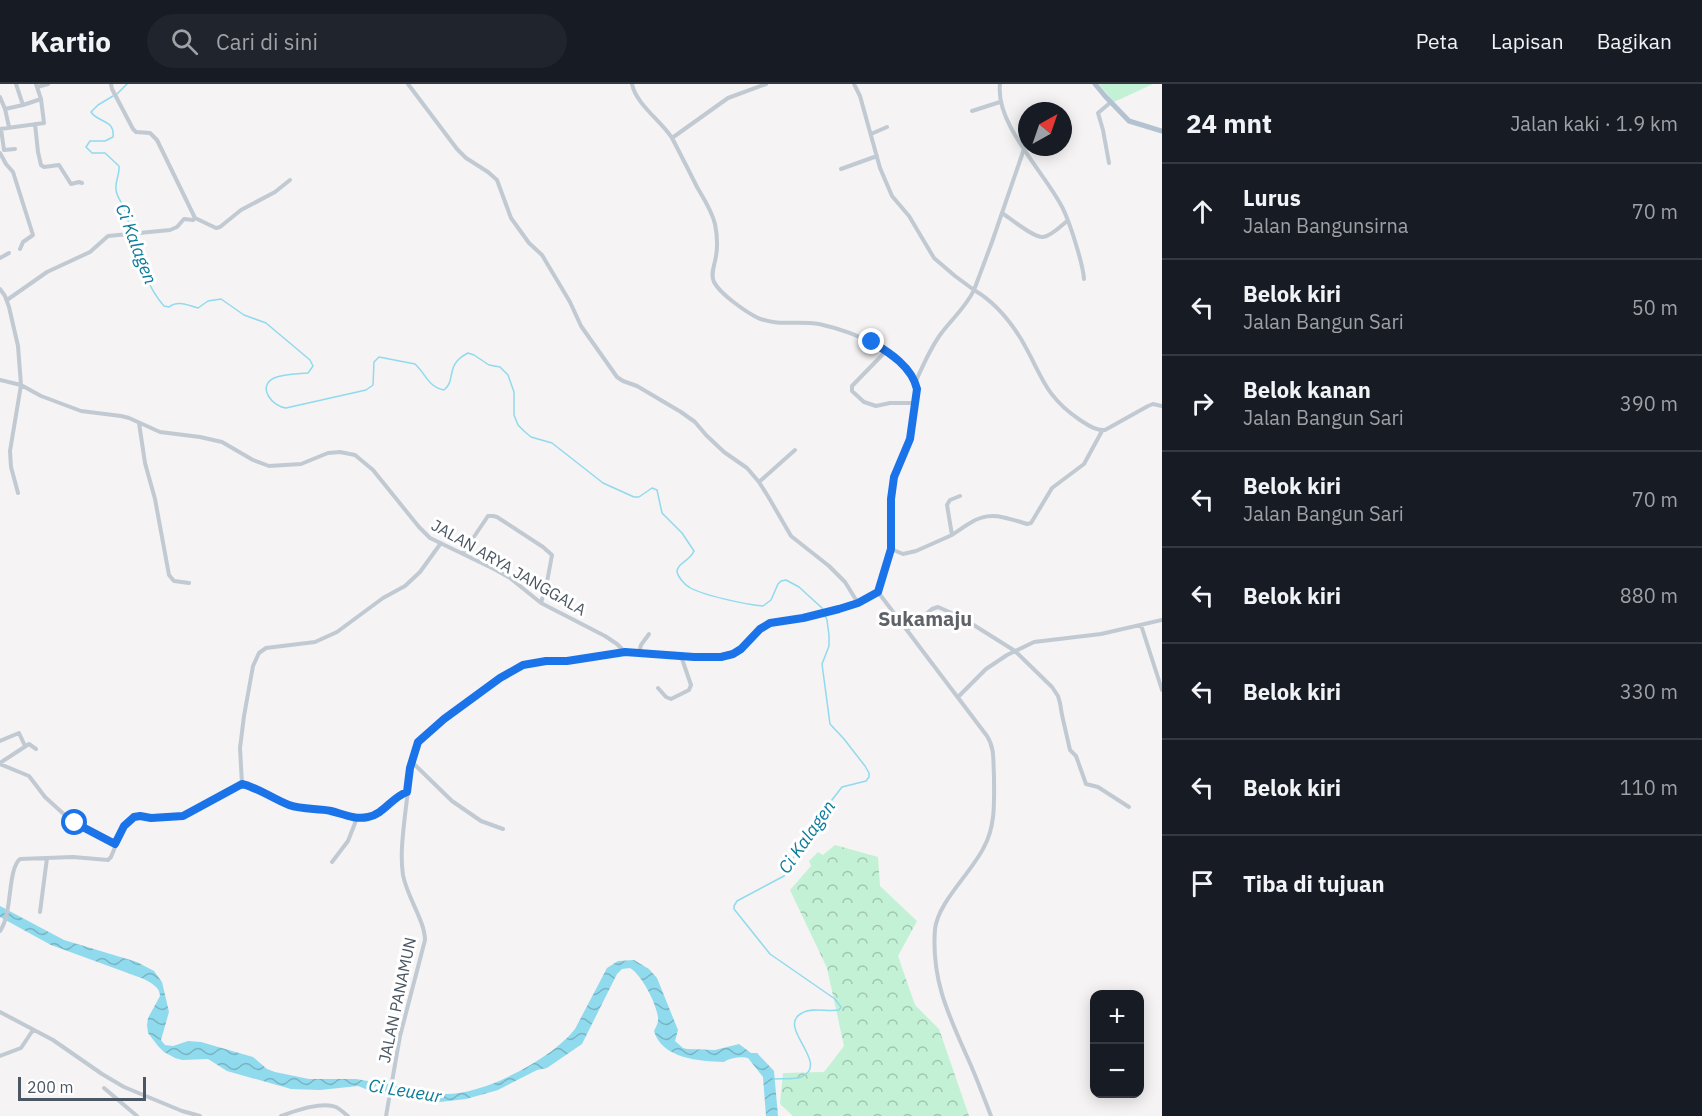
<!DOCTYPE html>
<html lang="id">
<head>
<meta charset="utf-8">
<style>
  :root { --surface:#171b24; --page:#20242c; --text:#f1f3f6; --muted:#9ea1a6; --line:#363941 }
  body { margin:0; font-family:"IBM Plex Sans",sans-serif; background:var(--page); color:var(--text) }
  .controls { position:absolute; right:18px; bottom:18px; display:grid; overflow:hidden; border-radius:12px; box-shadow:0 3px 15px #0003 }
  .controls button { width:54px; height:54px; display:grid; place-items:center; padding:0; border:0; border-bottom:2px solid var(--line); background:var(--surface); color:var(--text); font:30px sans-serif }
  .compass { position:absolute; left:1018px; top:18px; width:54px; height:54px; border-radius:50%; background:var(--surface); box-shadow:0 3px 15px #0003; rotate:40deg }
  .scale { position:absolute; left:18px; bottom:15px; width:128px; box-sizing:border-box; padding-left:6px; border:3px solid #4a5661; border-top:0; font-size:16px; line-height:21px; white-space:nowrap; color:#4a5661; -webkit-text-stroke:4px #fff; paint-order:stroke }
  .stop { position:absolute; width:18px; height:18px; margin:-14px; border:4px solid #1a73e8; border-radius:50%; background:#fff }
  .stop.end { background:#1a73e8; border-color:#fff; box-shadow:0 2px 6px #0008 }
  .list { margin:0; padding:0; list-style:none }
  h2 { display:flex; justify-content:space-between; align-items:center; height:78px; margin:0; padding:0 24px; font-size:26px }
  h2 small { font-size:20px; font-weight:400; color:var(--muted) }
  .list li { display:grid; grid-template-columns:39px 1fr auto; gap:18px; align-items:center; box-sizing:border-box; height:96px; padding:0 24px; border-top:2px solid var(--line) }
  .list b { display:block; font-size:22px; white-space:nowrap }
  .list p { margin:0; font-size:20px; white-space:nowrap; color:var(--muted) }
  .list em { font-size:20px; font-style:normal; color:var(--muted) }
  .icon { flex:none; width:33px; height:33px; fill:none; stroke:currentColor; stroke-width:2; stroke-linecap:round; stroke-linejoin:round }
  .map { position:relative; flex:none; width:1162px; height:1032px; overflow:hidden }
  header { display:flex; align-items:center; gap:36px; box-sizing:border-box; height:84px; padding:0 30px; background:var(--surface); border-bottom:2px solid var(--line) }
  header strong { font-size:28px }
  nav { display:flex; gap:33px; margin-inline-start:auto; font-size:21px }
  .search { width:420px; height:54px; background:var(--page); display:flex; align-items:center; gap:15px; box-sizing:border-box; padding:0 21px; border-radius:33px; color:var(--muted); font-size:22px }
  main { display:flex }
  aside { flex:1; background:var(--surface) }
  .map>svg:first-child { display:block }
  .green { fill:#c3f1d5 }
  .forest { fill:url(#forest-crowns) }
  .water { fill:url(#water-waves) }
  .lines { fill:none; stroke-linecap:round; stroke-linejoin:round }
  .stream { stroke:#90daee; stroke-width:1.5 }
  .minor { stroke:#c1cad2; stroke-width:4 }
  .major { stroke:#b3c2d1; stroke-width:5 }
  .route { stroke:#1a73e8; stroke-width:8 }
  .labels { text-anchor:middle; stroke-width:6; stroke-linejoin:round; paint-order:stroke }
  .street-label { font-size:16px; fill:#4a5661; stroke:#fff }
  .water-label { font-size:18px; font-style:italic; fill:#0c7c9b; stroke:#fff }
  .quarter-label { font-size:20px; font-weight:bold; fill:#5f6368; stroke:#fff }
</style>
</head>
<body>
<header>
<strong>Kartio</strong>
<div class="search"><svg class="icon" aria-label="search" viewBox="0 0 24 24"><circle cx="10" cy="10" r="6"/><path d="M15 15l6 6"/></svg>Cari di sini</div>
<nav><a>Peta</a><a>Lapisan</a><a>Bagikan</a></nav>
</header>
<main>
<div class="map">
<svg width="1162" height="1032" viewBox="0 0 1162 1032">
  <defs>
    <pattern id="forest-crowns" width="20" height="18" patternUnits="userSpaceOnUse" patternTransform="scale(1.5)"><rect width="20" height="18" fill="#c3f1d5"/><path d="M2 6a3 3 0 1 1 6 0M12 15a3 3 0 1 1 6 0" fill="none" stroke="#a0c6b0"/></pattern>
    <pattern id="water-waves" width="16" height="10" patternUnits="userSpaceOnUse" patternTransform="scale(1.5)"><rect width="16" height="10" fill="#90daee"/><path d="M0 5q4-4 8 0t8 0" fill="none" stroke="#78b4c4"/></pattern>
  </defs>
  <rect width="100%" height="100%" fill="#f5f3f3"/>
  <path class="green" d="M1099,0H1153L1114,18Z"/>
  <path class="forest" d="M835,761L878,773L880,802L917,837L898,872L915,921L939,945L969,1032H793L780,1020L783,989L824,988L844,962L827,884L790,806L811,782L809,777L818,768L823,771Z"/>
  <path class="water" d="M0,822L64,856L137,878L154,887L162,898L169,928L161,956L165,961L173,962L188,957L201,958L253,973L267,985L275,988L309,995H356L445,1010C483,1011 552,975 575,945L607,884L618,877L634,876L649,885L657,894L678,946L675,957L683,964L687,965L715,966L739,960L751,969H757L774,987L778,1032H766L763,993L748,974C742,972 729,974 724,978C700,977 662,975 654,947C656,943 659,938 658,933C656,919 642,891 630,884L622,885L617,890L582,960L547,984L537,986L498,1006L466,1015L440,1018L429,1019L376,1009L358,1002L320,1006L291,1005L227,987L208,975L182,976L175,974L164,968L158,962L148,949L147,941L148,934L160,912C160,903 151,899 144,895L51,861L0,833Z"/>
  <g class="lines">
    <path class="stream" d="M117,10L127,0
      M113,12L98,21L91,28C98,39 115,35 113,53L105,57H90L86,63L92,69H105L119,82C120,90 115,97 116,105C116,113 123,119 125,127C136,159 141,196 164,222L169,223C178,216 187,221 198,224L208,217L221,215L244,231L266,239L310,276L313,282L308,289C298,290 284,290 274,294C256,303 273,323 286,324L366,306L373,301L374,278L379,273L415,280C426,290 428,303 444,306C457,296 444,281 468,269L474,271L489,281L500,283L508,291L514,308V331L518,341L524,347L531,353L552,359L603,399L634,413H639L652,404L657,406L662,429L682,449L694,467C690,477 677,479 677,488C678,493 684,500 689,503C701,511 748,521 763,522L771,516L778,500L781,497L786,496L799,503L822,524L827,536L829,551V562L822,580L830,640L844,655L865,682L869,689V693L866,697L842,703L801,756L788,786L784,792L737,817L734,822V825L770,870L835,915L841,923L839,926C827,928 812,923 802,929C775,943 832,980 801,993C793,996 782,994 773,995"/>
    <path class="minor" d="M111,0L112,5L133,45L136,48L150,49L157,56L195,134L216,144L220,143L241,126L275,108L290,96
      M408,0L457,65L466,74L488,88L497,96L511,134L529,159L542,171L570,218L581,242L617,293L623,297L637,302L681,328L695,338L706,351L724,368L747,384L759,398L769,414L791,452L829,482L845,498L858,519
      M854,0L860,12L880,84L892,112L909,132L934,174L955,192L974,206L992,158L1024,65
      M1000,0C995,39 1043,87 1061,121C1069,135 1083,180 1084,195
      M37,3L48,0
      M0,13L5,25L9,43
      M23,21L41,15
      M5,25L23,21L16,0
      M972,27L1000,18
      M35,40L38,68L41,81L44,83L59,81L71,100L79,98L82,99
      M0,45L44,39L41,15L36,0
      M1,45L4,66
      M871,50L887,43
      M672,54L728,14L766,0
      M4,66L15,65
      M0,69L6,80L13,88L33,151L23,158L20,165
      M1109,79L1103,46L1098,29L1111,18
      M841,85L877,72
      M1002,129C1011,135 1034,154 1043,153C1051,152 1061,142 1067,137
      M0,174L9,169
      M0,205L5,212L9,223L18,262L21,301L41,312L81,327L121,332L129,334L160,348L200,353L222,358L253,376L269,382L301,380L328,369L340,368L355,371L373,386L419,443L430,454L494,485L510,494L541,519L605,552L617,560L625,568
      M7,216L47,188L90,168L108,152L170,146L177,143L184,135L193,136L195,134
      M886,267L852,302V307L864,318L876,322L890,319H916
      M0,296L21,301L10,367L11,383L18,409
      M916,297C923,281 930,265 940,251C951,236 966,223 974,206C993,217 1010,237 1021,255C1042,290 1043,311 1080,336C1088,341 1096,347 1105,346L1148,322L1153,320L1162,322
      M139,339L145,379L155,415L169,491L174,497L189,499
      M759,398L795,366
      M952,451C984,428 989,428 1027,440L1031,439L1052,404L1084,380L1102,347
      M891,465L903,470L916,467L952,451L947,421L950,416L960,412
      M463,469L488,432H493L497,433L543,463L552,471L547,498L541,519
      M878,508L987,652C995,664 993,678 994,692C994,716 996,741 984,763C972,788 938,818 935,845C931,896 949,932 969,977C977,995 984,1014 991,1032
      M1141,541L1162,606
      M907,546L932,525L938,523L961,533L1015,567L1052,603L1058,612L1060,619L1062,631L1070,666L1076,672L1086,700L1098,703L1129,723
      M639,569L641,561L649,550
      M658,604L666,613L671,615L689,606L691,601L681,572
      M958,613L986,585L1007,571L1034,558L1101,550L1162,536
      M0,657L19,649L25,662
      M412,678L452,717L481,737L503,745
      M0,679L29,660L36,665
      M0,680L29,692L45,713L67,733L82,743L115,760
      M242,700L240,664L244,632L253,582L259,569L266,564L315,558L337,548L383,514L405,502L420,488L441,459
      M332,778L348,757L357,734
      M40,828L47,774
      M0,847C13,829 7,786 20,775L73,773L108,776L111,773L122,746L126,739L134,733L140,732L151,734L183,732L242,700C259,704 273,715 289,721C303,726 317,724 331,727C343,730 355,736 368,733C384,730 392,713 407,708
      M0,928L53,956L102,990L124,1003L182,1027L200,1032
      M0,972L21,964L33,946
      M104,1004L137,1032
      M281,1032C295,1027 322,1017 336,1023C340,1025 344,1029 348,1032
      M386,1032L400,952L425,856C425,837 407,813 403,791C400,771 403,750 405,731C408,707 410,685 415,662L436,641L500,594L523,581L546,577H567L625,568L694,573H721L733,570L741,565L760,545L770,539L803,534L839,525L858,519L878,508L891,465V415L894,393L910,355L917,305C910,269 851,247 819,240C798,236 776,243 756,233C745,227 720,210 714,198C710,190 715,180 716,172C718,161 717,150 715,140C712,127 704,115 697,103C689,87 681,71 672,54C661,37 636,20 632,0"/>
    <path class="major" d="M1095,0L1105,12L1129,37L1162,47"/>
  </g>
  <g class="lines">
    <path class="route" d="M75,739L115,760L124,742L134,733L140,732L151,734L183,732L242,700C259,704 273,715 289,721C303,726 317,724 331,727C343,730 355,736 368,733C384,730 392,713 407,708L410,684L418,658L444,635L500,594L523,581L546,577H567L625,568L694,573H721L733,570L741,565L760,545L770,539L803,534L839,525L858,519L878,508L891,465V415L894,393L910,355L917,305C912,283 890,269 872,258"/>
  </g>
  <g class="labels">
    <g class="street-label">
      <text transform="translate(509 483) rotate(30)" y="6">JALAN ARYA JANGGALA</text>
      <text transform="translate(397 916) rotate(-78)" y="6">JALAN PANAMUN</text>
    </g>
    <g class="water-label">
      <text transform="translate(136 160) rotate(69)" y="6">Ci Kalagen</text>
      <text transform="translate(807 753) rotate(-55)" y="6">Ci Kalagen</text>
      <text transform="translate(405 1007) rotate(9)" y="6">Ci Leueur</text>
    </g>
    <g class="quarter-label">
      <text x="925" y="542">Sukamaju</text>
    </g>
  </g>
</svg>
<div class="controls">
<button>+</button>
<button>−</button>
</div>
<svg class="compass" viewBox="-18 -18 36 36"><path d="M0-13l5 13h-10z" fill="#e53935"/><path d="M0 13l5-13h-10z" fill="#9ea1a6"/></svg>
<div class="scale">200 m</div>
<div class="stop" style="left:75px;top:739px"></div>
<div class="stop end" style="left:872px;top:258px"></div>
</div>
<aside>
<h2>24 mnt<small>Jalan kaki · 1.9 km</small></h2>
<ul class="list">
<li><svg class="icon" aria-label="ahead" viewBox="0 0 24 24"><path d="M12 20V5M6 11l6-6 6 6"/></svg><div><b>Lurus</b><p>Jalan Bangunsirna</p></div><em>70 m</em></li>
<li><svg class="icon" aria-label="left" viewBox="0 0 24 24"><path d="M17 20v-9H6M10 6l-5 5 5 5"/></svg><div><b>Belok kiri</b><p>Jalan Bangun Sari</p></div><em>50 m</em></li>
<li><svg class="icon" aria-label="right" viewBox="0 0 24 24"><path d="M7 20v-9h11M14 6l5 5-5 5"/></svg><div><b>Belok kanan</b><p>Jalan Bangun Sari</p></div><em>390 m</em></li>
<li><svg class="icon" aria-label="left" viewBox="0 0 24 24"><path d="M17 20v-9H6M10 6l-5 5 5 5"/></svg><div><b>Belok kiri</b><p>Jalan Bangun Sari</p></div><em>70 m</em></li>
<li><svg class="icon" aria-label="left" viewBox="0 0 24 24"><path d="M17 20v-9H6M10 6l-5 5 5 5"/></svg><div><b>Belok kiri</b></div><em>880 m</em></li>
<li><svg class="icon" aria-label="left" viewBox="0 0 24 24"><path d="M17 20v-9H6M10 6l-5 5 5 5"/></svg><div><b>Belok kiri</b></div><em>330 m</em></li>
<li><svg class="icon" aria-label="left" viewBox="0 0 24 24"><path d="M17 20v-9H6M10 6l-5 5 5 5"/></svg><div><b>Belok kiri</b></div><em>110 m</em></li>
<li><svg class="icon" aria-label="arrive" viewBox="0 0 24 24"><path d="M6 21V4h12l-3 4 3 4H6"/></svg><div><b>Tiba di tujuan</b></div></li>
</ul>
</aside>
</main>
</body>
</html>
